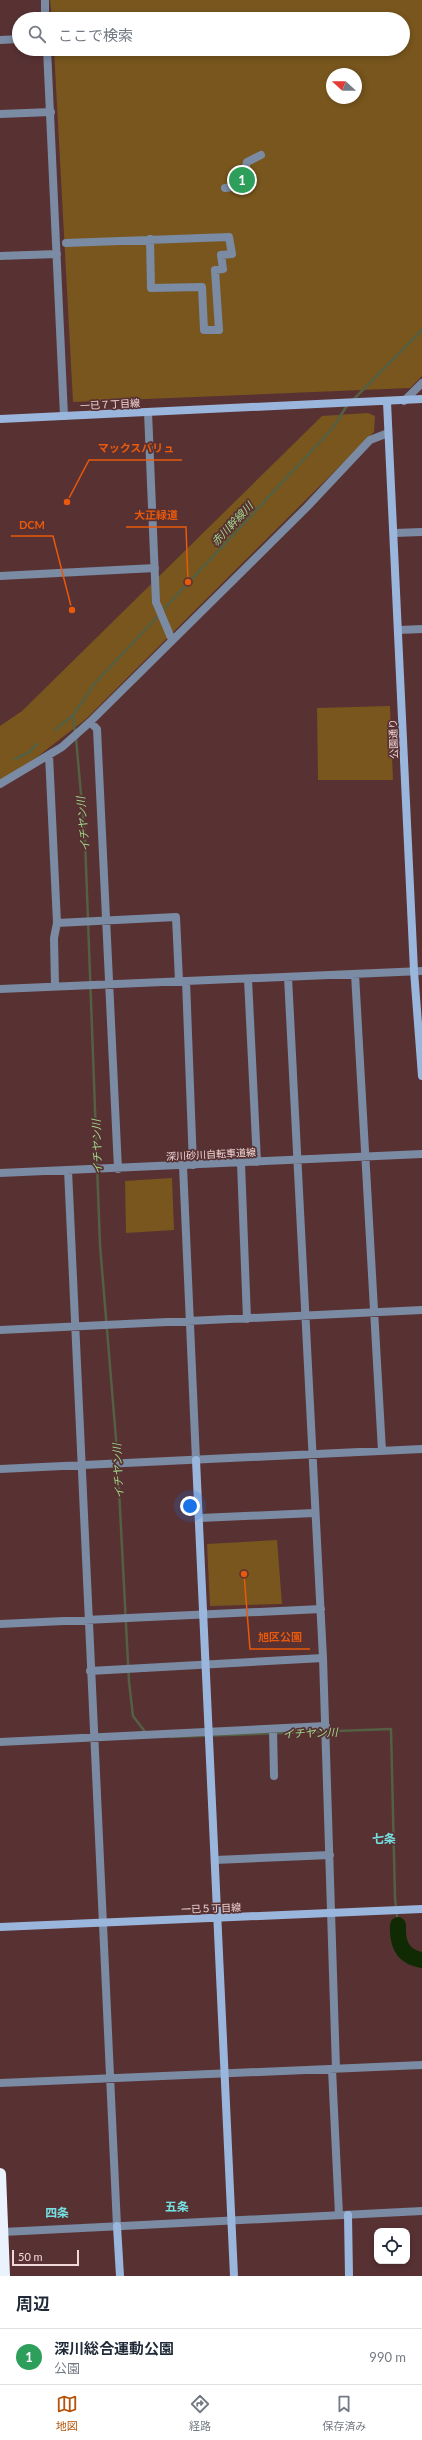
<!DOCTYPE html>
<html lang="ja">
<head>
<meta charset="utf-8">
<style>
  :root { --surface:#fff; --page:#f6f6f7; --text:#1f2937; --muted:#747a83; --line:#e0e1e3; --accent:#b45309 }
  body { margin:0; font-family:Lato,"Noto Sans JP",sans-serif; background:var(--page); color:var(--text) }
  .controls { position:absolute; right:12px; bottom:12px; display:grid; overflow:hidden; border-radius:8px; box-shadow:0 2px 6px #0003 }
  .controls button { width:36px; height:36px; display:grid; place-items:center; padding:0; border:0; border-bottom:1px solid var(--line); background:var(--surface); color:var(--text); font:20px sans-serif }
  .compass { position:absolute; left:326px; top:68px; width:36px; height:36px; border-radius:50%; background:var(--surface); box-shadow:0 2px 6px #0003; rotate:291deg }
  .scale { position:absolute; left:12px; bottom:10px; width:67px; box-sizing:border-box; padding-left:4px; border:2px solid #f1d8d8; border-top:0; font-size:11px; line-height:14px; white-space:nowrap; color:#f1d8d8; -webkit-text-stroke:3px #583133; paint-order:stroke }
  .you { position:absolute; left:190px; top:1506px; width:14px; height:14px; margin:-10px; border:3px solid #fff; border-radius:50%; background:#1a73e8; box-shadow:0 0 0 6px #1a73e833 }
  .badge { display:grid; place-items:center; width:26px; height:26px; border-radius:50%; background:var(--accent); color:#fff; font-size:13px; font-weight:700 }
  .pin { position:absolute; translate:-50% -50%; border:2px solid #fff; box-shadow:0 1px 4px #0006 }
  .list { margin:0; padding:0; list-style:none }
  h2 { display:flex; justify-content:space-between; align-items:center; height:52px; margin:0; padding:0 16px; font-size:17px }
  h2 small { font-size:13px; font-weight:400; color:var(--muted) }
  .list li { display:grid; grid-template-columns:26px 1fr auto; gap:12px; align-items:center; box-sizing:border-box; height:56px; padding:0 16px; border-top:1px solid var(--line) }
  .list b { display:block; font-size:15px; white-space:nowrap }
  .list p { margin:0; font-size:13px; white-space:nowrap; color:var(--muted) }
  .list em { font-size:13px; font-style:normal; color:var(--muted) }
  .icon { flex:none; width:22px; height:22px; fill:none; stroke:currentColor; stroke-width:2; stroke-linecap:round; stroke-linejoin:round }
  .map { position:relative; flex:none; width:422px; height:2276px; overflow:hidden }
  .search { position:absolute; background:var(--surface); box-shadow:0 2px 6px #0003; left:12px; right:12px; top:12px; height:44px; display:flex; align-items:center; gap:10px; box-sizing:border-box; padding:0 14px; border-radius:22px; color:var(--muted); font-size:15px }
  .sheet { height:108px; background:var(--surface) }
  nav { display:flex; justify-content:space-around; align-items:center; box-sizing:border-box; height:56px; border-top:1px solid var(--line); background:var(--surface); font-size:11px; color:var(--muted) }
  nav a { display:grid; justify-items:center; gap:2px }
  nav .on { color:var(--accent) }
  .map>svg:first-child { display:block }
  .green { fill:#78561d; fill-rule:evenodd }
  .lines { fill:none; stroke-linecap:round; stroke-linejoin:round }
  .stream { stroke:#545f43; stroke-width:2.5 }
  .river { stroke:#102b03; stroke-width:16 }
  .street { stroke:#7a8ba3; stroke-width:8 }
  .secondary { stroke:#9bb6dc; stroke-width:8 }
  .highway { stroke:#eaf2fe; stroke-width:12 }
  .labels { text-anchor:middle; stroke-width:3.5; stroke-linejoin:round; paint-order:stroke }
  .street-label { font-size:10px; fill:#f1d8d8; stroke:#583133 }
  .water-label { font-size:11px; font-style:italic; fill:#a1d98a; stroke:#583133 }
  .quarter-label { font-size:12px; font-weight:bold; fill:#74e0e2; stroke:#583133 }
  .leader { fill:none; stroke:#e8590c; stroke-width:1.5 }
  .callout-dot { fill:#e8590c; stroke:#583133; stroke-width:1.5 }
  .callout-label { font-size:11px; text-anchor:middle; font-weight:bold; fill:#e8590c; stroke:#583133; stroke-width:3.5; stroke-linejoin:round; paint-order:stroke }
</style>
</head>
<body>
<div class="map">
<svg width="422" height="2276" viewBox="0 0 422 2276">
  <rect width="100%" height="100%" fill="#583133"/>
  <path class="green" d="M50,0H422V376L410,388L73,402L54,49H403V19H52ZM332,74H356V98H332Z
    M368,413L375,416L374,432L86,719L37,757L0,781V726L22,711L322,416Z
    M390,706L393,780H318L317,708Z
    M172,1178L174,1230L126,1233L125,1181Z
    M277,1540L282,1604L210,1606L207,1544Z"/>
  <g class="lines">
    <path class="stream" d="M352,401L422,330
      M162,611L332,429L348,404
      M73,715L75,733
      M55,730L73,715L95,683L159,615
      M76,738L85,839L100,1245L117,1451L129,1682L133,1716L146,1733
      M15,759L28,753L37,744
      M171,1737L391,1729L395,1898L398,1925"/>
    <path class="river" d="M398,1925C397,1943 402,1957 422,1960"/>
    <path class="street" d="M45,0V19
      M0,40L19,39
      M47,49L64,416
      M0,114L51,112
      M225,188L245,185V169L247,162L261,155
      M66,243L229,237L232,254L221,255L223,269L215,270L219,330H204L202,287L151,288L150,239
      M0,256L57,254
      M404,401L422,383
      M148,412L156,602L172,640
      M394,533L422,532
      M0,576L155,568
      M399,630L422,629
      M90,722L97,729L118,1169
      M49,755L57,923L54,938L55,986
      M0,784L62,747L90,722L307,507L370,440L388,433
      M57,923L176,917L179,981
      M355,974L382,1451
      M288,977L323,1658L336,2069
      M248,979L257,1162
      M186,981L193,1165
      M0,989L422,971
      M241,1163L247,1319
      M183,1166L196,1460
      M68,1170L117,2226
      M0,1173L422,1154
      M0,1330L422,1310
      M0,1469L422,1449
      M200,1518L314,1513
      M0,1624L321,1609
      M90,1671L323,1658
      M273,1729L274,1776
      M0,1742L326,1726
      M215,1860L330,1855
      M332,2069L339,2215
      M0,2083L422,2065
      M3,2232L422,2211"/>
    <path class="secondary" d="M387,402L414,971L422,1076
      M0,419L422,399
      M196,1460L234,2276
      M0,1927L422,1909
      M348,2215L349,2276
      M117,2226L120,2276"/>
    <path class="highway" d="M0,2174L4,2276"/>
  </g>
  <g class="labels">
    <g class="street-label">
      <text transform="translate(110 404) rotate(-3)" y="4">一已７丁目線</text>
      <text transform="translate(393 739) rotate(-92)" y="4">公園通り</text>
      <text transform="translate(211 1154) rotate(-3)" y="4">深川砂川自転車道線</text>
      <text transform="translate(211 1908) rotate(-2)" y="4">一已５丁目線</text>
    </g>
    <g class="water-label">
      <text transform="translate(232 524) rotate(-47)" y="4">赤川幹線川</text>
      <text transform="translate(83 824) rotate(-95)" y="4">イチヤン川</text>
      <text transform="translate(97 1147) rotate(-92)" y="4">イチヤン川</text>
      <text transform="translate(118 1471) rotate(-93)" y="4">イチヤン川</text>
      <text transform="translate(310 1733) rotate(-2)" y="4">イチヤン川</text>
    </g>
    <g class="quarter-label">
      <text x="384" y="1843">七条</text>
      <text x="177" y="2211">五条</text>
      <text x="57" y="2217">四条</text>
    </g>
  </g>
  <path class="leader" d="M67 502L89 460H182M188 582L186 527H126M72 610L53 536H11M244 1574L250 1649H310"/>
  <g class="callout-dot">
    <circle cx="67" cy="502" r="4"/>
    <circle cx="188" cy="582" r="4"/>
    <circle cx="72" cy="610" r="4"/>
    <circle cx="244" cy="1574" r="4"/>
  </g>
  <g class="callout-label">
    <text x="136" y="452">マックスバリュ</text>
    <text x="156" y="519">大正緑道</text>
    <text x="32" y="529">DCM</text>
    <text x="280" y="1641">旭区公園</text>
  </g>
</svg>
<div class="controls">
<button><svg class="icon" aria-label="locate" viewBox="0 0 24 24"><circle cx="12" cy="12" r="6"/><path d="M12 2v4M12 18v4M2 12h4M18 12h4"/></svg></button>
</div>
<svg class="compass" viewBox="-18 -18 36 36"><path d="M0-13l5 13h-10z" fill="#e53935"/><path d="M0 13l5-13h-10z" fill="#747a83"/></svg>
<div class="scale">50 m</div>
<div class="you"></div>
<div class="pin badge" style="left:242px;top:180px;background:#2e9e5b">1</div>
<div class="search"><svg class="icon" aria-label="search" viewBox="0 0 24 24"><circle cx="10" cy="10" r="6"/><path d="M15 15l6 6"/></svg>ここで検索</div>
</div>
<section class="sheet">
<h2>周辺<small></small></h2>
<ul class="list">
<li><span class="badge" style="background:#2e9e5b">1</span><div><b>深川総合運動公園</b><p>公園</p></div><em>990 m</em></li>
</ul>
</section>
<nav>
<a class="on"><svg class="icon" aria-label="map" viewBox="0 0 24 24"><path d="M3 6l6-2 6 2 6-2v14l-6 2-6-2-6 2zM9 4v14M15 6v14"/></svg>地図</a>
<a><svg class="icon" aria-label="directions" viewBox="0 0 24 24"><path d="M12 3l9 9-9 9-9-9zM9 14v-3h6M13 9l2 2-2 2"/></svg>経路</a>
<a><svg class="icon" aria-label="saved" viewBox="0 0 24 24"><path d="M7 4h10v16l-5-4-5 4z"/></svg>保存済み</a>
</nav>
</body>
</html>
